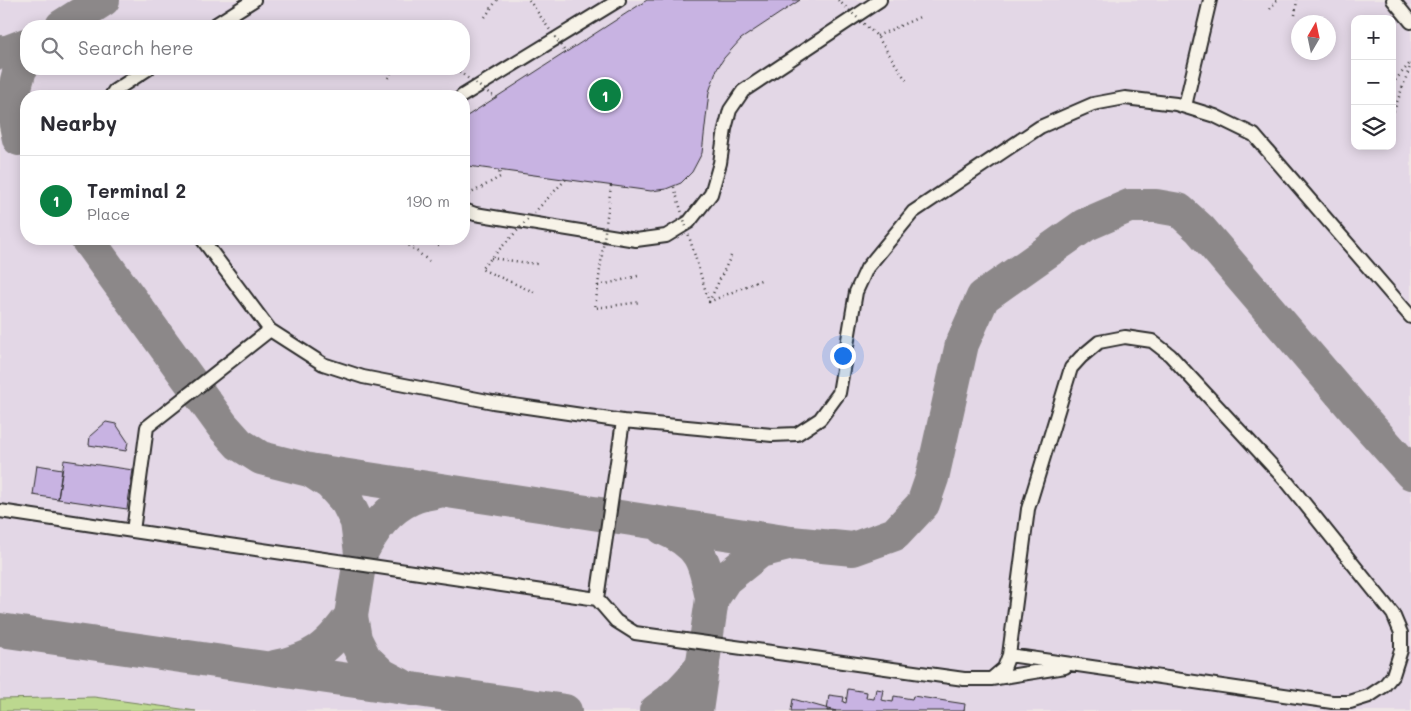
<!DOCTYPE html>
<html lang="en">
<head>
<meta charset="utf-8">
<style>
  :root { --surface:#fff; --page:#f7f7f7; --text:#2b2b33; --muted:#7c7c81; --line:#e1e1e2; --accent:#0b8043 }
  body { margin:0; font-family:Mali,sans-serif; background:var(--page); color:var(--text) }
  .controls { position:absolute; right:15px; top:15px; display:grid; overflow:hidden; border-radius:10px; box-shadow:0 2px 12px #0003 }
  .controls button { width:45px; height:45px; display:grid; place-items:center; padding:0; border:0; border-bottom:1px solid var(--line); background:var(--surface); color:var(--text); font:25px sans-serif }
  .compass { position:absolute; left:1291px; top:15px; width:45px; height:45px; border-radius:50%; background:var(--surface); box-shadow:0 2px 12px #0003; rotate:9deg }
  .you { position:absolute; left:842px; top:355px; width:18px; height:18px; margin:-12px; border:4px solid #fff; border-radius:50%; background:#1a73e8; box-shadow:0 0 0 8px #1a73e833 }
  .badge { display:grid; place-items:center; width:32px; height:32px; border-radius:50%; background:var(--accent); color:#fff; font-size:16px; font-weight:700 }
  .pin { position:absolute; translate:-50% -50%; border:2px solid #fff; box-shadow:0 1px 5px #0006 }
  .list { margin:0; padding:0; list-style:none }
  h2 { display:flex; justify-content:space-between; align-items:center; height:65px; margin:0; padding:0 20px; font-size:21px }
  h2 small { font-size:16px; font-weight:400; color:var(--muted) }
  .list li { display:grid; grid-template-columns:32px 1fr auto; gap:15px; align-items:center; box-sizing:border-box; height:90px; padding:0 20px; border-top:1px solid var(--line) }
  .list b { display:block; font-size:19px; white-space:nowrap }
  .list p { margin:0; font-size:16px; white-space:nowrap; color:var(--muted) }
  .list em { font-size:16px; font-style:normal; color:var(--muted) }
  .icon { flex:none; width:28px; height:28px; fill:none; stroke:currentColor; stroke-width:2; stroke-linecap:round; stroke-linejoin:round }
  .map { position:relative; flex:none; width:1411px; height:711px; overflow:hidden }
  .search { position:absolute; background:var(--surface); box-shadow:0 2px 12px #0003; left:20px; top:20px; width:450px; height:55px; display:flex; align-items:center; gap:12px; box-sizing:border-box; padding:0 18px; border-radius:20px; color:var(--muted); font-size:19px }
  .panel { position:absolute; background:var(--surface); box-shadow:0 2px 12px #0003; left:20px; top:90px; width:450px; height:155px; border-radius:20px }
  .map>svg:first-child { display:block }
  .built { fill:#e3d7e6; fill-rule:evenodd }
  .green { fill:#bcd88f; stroke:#74825d }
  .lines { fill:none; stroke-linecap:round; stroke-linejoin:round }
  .taxiway { stroke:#8c8889; stroke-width:34 }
  .building { fill:#c8b3e2; stroke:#2b2b2b }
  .minor-casing { stroke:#2b2b2b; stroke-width:16 }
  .path { stroke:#2b2b2b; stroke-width:2.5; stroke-dasharray:1 4; stroke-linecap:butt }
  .minor { stroke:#f7f3e8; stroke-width:12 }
  .path-bridge { stroke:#2b2b2b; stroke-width:2.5; stroke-dasharray:1 4; stroke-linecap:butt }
</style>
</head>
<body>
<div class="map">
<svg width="1411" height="711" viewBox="0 0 1411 711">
  <rect width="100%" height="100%" fill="#eee6e7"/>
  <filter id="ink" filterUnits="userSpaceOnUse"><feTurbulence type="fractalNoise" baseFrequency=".02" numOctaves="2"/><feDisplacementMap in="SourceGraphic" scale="10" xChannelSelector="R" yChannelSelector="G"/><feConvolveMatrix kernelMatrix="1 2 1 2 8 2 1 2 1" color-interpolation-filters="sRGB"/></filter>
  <g filter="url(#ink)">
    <path class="built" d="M0,0H1411V711H0ZM1355,19H1392V146H1355ZM1298,22H1328V52H1298ZM26,26H464V69H26ZM26,96H464V239H26Z"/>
    <path class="green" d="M94,697L196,711H0V699Z"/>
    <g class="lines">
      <path class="taxiway" d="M62,26L103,0
        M0,52L5,53L26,45
        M19,139L11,102L20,69L26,61
        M87,239L222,425L239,444L261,458L309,470L791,543L853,549L895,534L923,504L932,478L962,344L983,297L1085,225L1129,206H1156L1179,210L1200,229L1361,417L1411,473
        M310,470L330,483L347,502L357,522L361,553L351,616L355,639L365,659L382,675L401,685
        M663,528C701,544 705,561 712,599
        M361,553C373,530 387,509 412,498C420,494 430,493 439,491
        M0,630L565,711
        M275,667C314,659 328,648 351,616
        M656,711C675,698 689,684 703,665
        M696,711L712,599L725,579L760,551L788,544"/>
    </g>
    <path class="building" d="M647,0H800L741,39L724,58L717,69L709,92L702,153L692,172L681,183L666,189L651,191L468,166L464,164V118Z
      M106,422L116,424L128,442L126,451L89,445L90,436Z
      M64,460L133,470L127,509L58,499Z
      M37,465L62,469L58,499L33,495Z
      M848,689L867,692L866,698L874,699L876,689L883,690L881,700L893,702L894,696L912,699L913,696L965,704L964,711H827L829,695L844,697L843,702L846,703Z
      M793,699L836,711H791Z"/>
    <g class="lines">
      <g class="minor-casing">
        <path id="minor" d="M1393,0L1411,22
          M213,26L254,0
          M111,96L114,91L148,69
          M462,96L619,0
          M1185,106L1210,0
          M464,210L475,214L636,240L666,236L689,222L711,194L720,163L725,129L730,110L743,91L880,0
          M202,239L270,330
          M0,511L133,531L147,427L270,330L323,364L363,377L493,402L623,421L772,435L797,434L820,419L839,393L856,292L867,268L913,212L1040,127L1093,104L1125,98L1176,104L1215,116L1254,135L1411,317
          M133,531L597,599L623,421
          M597,599L616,621L635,633L964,679H991L1004,668L1009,655L1028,509L1071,368L1081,357L1099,342L1125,337L1152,341L1170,355L1288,483L1393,614L1401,633V650L1393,675L1384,686L1369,696L1350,702H1332L1009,655
          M991,679L1065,667"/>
      </g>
      <path class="path" d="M1270,9L1277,0
        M1295,15L1297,0
        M485,17L497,0
        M877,36L922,16
        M388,78L393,69
        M1392,84L1411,62
        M1392,116L1411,64
        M464,197L500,177L499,170
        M401,239L429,261
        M430,239L442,247
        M491,258L537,264
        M598,286L638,276
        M709,302L731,256"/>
      <use href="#minor" class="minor"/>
      <path class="path-bridge" d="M529,0L566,53
        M838,0L877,36L908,83
        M455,69L496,98
        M611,186L595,308L641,302
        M674,187L709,302L763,279
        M534,292L481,269L566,179"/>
    </g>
  </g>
</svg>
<div class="controls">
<button>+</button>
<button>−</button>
<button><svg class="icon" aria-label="layers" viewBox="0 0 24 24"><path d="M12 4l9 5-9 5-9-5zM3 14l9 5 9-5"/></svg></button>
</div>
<svg class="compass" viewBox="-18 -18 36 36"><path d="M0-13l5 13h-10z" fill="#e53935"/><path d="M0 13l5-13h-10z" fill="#7c7c81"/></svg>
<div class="you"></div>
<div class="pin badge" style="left:605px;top:95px">1</div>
<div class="search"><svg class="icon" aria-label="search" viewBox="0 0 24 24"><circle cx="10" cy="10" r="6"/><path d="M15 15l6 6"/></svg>Search here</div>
<section class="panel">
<h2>Nearby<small></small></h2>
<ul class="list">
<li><span class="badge">1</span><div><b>Terminal 2</b><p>Place</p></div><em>190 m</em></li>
</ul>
</section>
</div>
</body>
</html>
